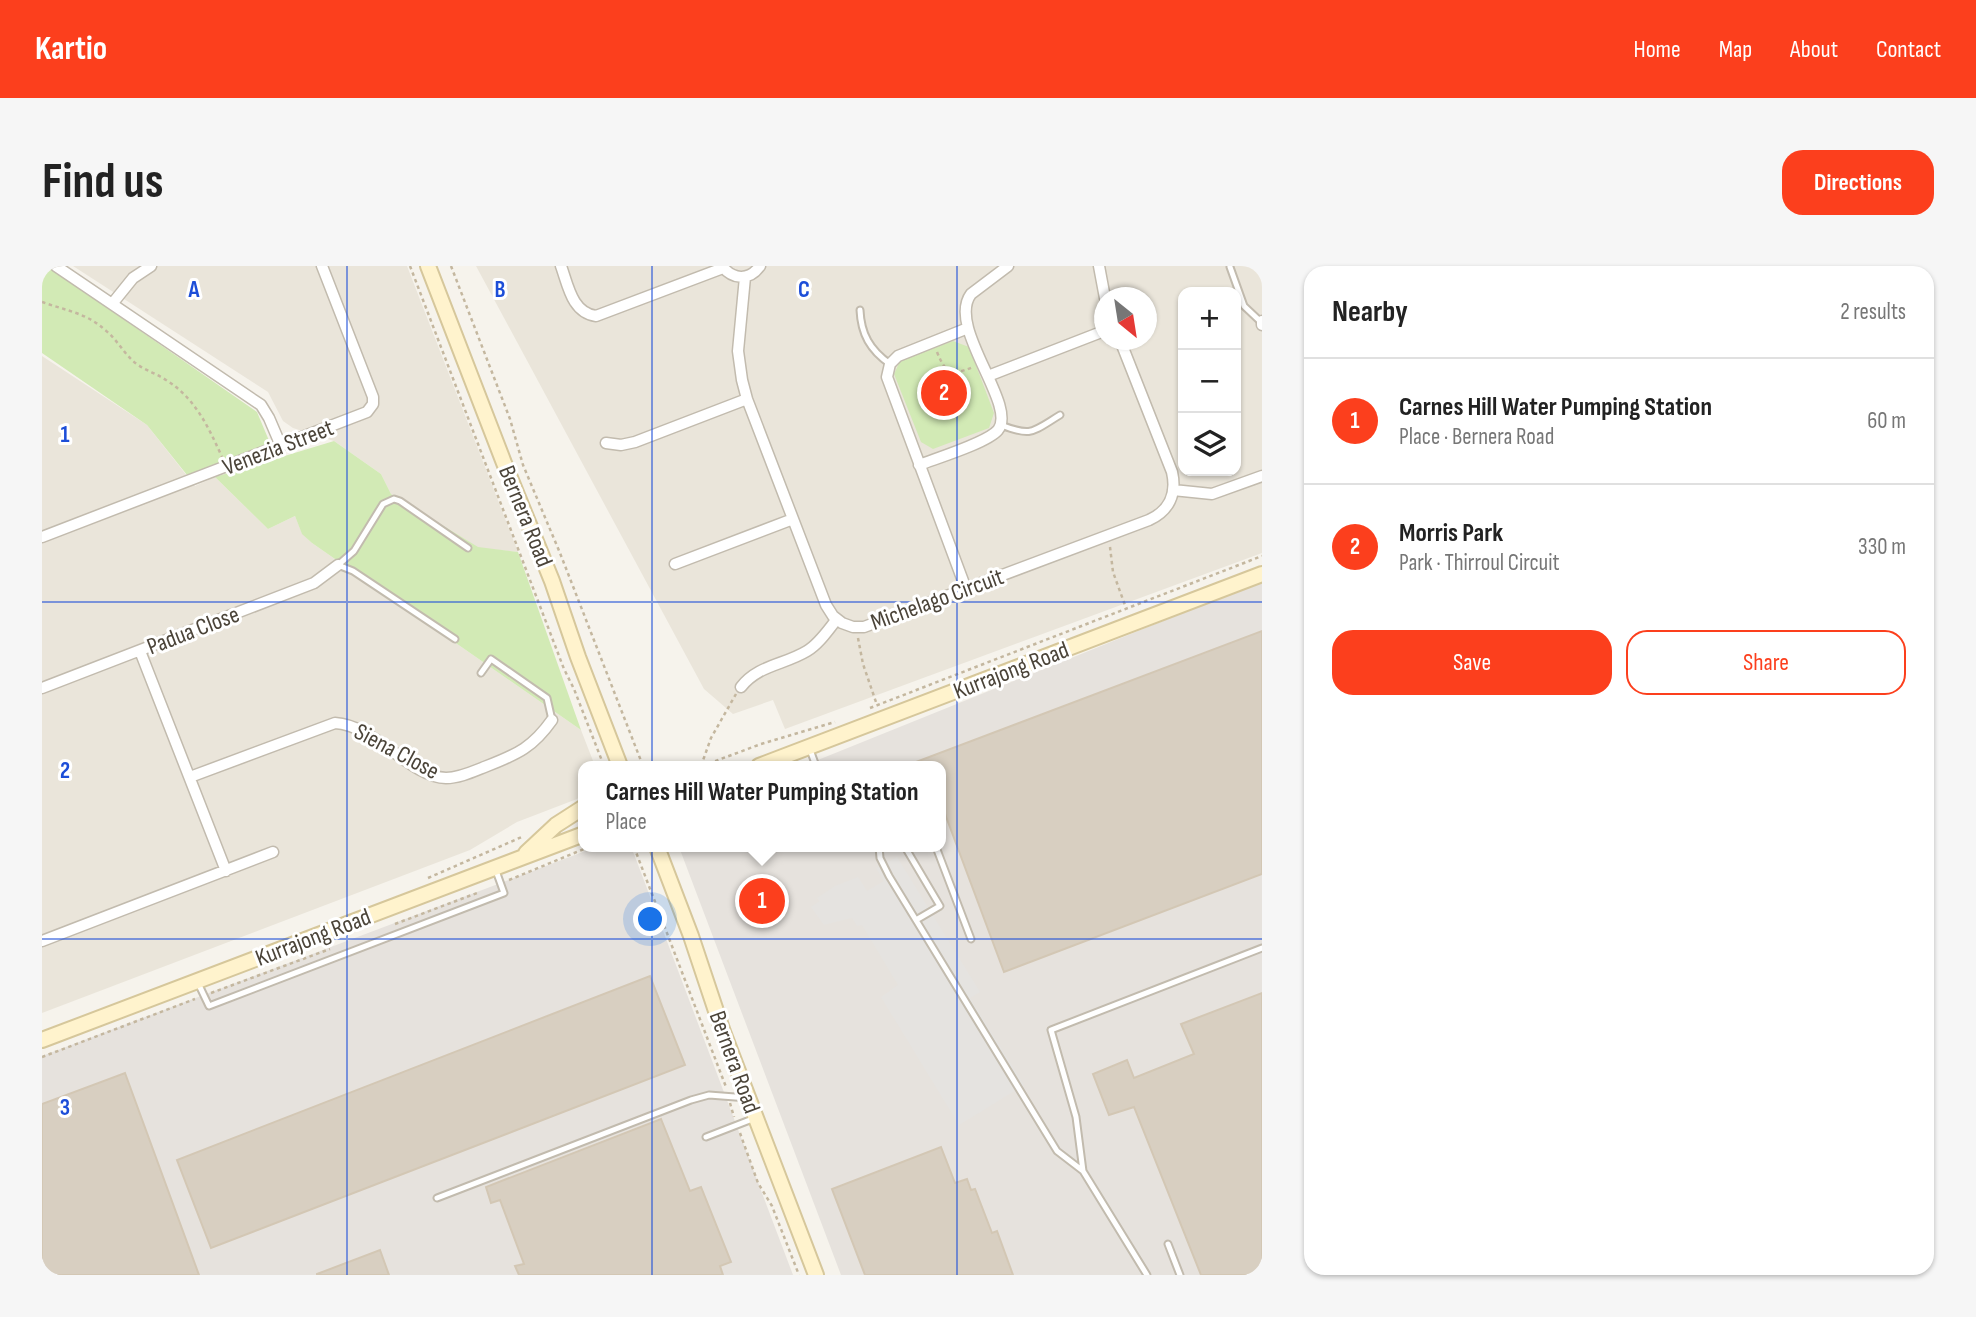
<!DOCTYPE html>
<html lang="en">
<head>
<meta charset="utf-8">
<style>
  :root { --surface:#fff; --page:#f6f6f6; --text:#222; --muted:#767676; --line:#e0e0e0; --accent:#fc3f1d }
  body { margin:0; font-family:"Sofia Sans Condensed",sans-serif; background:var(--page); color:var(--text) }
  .controls { position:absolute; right:21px; top:21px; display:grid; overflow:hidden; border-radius:14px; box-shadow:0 2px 5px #0004 }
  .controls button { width:63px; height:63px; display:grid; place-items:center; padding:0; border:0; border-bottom:2px solid var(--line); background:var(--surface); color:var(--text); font:35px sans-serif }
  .compass { position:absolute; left:1052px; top:21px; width:63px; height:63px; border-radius:50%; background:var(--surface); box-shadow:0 2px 5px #0004; rotate:150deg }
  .you { position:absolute; left:609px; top:654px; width:24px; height:24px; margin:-18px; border:5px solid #fff; border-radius:50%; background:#1a73e8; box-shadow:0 0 0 10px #1a73e833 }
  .badge { display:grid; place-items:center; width:46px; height:46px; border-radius:50%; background:var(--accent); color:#fff; font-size:23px; font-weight:700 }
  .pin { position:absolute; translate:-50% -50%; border:4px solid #fff; box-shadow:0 2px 7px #0006 }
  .popup { position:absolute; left:536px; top:495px; width:368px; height:91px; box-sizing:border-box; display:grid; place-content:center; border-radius:14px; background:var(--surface); filter:drop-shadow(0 2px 5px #0005); font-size:23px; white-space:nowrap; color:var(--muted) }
  .popup b { font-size:26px; color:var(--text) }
  .popup::after { content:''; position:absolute; left:50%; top:100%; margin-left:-14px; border:14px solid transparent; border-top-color:var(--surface) }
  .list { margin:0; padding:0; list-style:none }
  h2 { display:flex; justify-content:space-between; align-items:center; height:91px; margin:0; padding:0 28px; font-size:30px }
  h2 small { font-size:23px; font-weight:400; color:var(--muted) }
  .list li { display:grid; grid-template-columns:46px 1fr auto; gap:21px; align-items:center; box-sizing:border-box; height:126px; padding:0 28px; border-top:2px solid var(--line) }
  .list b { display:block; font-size:26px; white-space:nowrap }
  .list p { margin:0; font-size:23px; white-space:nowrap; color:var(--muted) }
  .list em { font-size:23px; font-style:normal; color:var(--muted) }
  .actions { display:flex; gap:14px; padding:21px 28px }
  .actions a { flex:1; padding:16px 0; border:2px solid var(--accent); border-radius:21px; text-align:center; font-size:24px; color:var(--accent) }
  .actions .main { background:var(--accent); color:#fff }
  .icon { flex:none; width:38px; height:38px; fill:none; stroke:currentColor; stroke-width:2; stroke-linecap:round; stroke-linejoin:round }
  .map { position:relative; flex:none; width:1220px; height:1009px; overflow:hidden; border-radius:21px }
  header { display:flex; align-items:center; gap:42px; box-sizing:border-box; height:98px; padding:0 35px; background:var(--accent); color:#fff }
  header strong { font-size:33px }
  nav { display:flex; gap:38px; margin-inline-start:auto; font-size:24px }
  .intro { display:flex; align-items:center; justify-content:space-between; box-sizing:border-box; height:168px; padding:0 42px }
  h1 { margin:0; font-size:49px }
  .button { padding:18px 32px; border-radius:21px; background:var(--accent); color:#fff; font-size:24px; font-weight:700 }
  main { display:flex; gap:42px; padding:0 42px }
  aside { flex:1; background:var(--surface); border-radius:21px; box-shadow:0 2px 5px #0004 }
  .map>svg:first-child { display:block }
  .residential { fill:#eae5da; fill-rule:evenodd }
  .industrial { fill:#e6e2dd }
  .green { fill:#d2eab5 }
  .parking { fill:#e5e3e0 }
  .building { fill:#d8cfc1; stroke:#d3c7b4; stroke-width:2 }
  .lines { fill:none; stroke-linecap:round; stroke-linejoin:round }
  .service-casing { stroke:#c2bbae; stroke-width:9 }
  .minor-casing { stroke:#c2bbae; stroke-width:13 }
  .secondary-casing { stroke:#d6c79b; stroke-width:18 }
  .path { stroke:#c4b79f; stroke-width:2.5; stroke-dasharray:3.5 3.5; stroke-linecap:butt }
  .service { stroke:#fff; stroke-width:5 }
  .minor { stroke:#fff; stroke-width:10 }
  .secondary { stroke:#fff3cd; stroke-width:14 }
  .grid { fill:none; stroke:#1d4ed8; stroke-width:2; stroke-opacity:0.55 }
  .labels { text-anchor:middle; stroke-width:6; stroke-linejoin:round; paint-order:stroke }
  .street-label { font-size:24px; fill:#4b4439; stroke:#fff }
  .grid-label { font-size:23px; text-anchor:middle; font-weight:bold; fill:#1d4ed8; stroke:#fff; stroke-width:6; stroke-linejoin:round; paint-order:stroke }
</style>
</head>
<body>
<header>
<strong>Kartio</strong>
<nav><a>Home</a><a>Map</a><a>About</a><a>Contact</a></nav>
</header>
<div class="intro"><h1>Find us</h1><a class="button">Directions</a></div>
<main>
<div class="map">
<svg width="1220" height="1009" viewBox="0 0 1220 1009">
  <rect width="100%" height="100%" fill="#f6f3ec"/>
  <path class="residential" d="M31,0H365L476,286L436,282L349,228L339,208L292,175L251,162L241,155L226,126Z
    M434,0H1220V287L743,463L731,434L691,448L662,423ZM1141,26H1194V205H1141ZM1062,32H1104V74H1062Z
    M0,90L105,159L153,220L173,211L226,263L253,250L260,267L270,277L539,464L553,500H542L541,528L535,533L475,556L428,584L0,747Z"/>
  <path class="industrial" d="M1220,315V1009H799L637,581H898V500H761Z
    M554,581H588L592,588L751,1009H0V790Z"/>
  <path class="green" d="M0,0H5L215,146L228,177L145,209L105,159L0,87Z
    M911,75L927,81L952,147L947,162L891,183L879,176L852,108L858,95Z
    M292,175L339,208L349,228L436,281L476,286L539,464L270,277L260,268L253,250L226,263L173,211Z"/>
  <path class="parking" d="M855,591L938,726L928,732L982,819L917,859L839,731L856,719L820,659L815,660L810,652L782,659L769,641L778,635L775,632L793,620L816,611L825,625L842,615L834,602Z"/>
  <path class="building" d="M1220,365V608L962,706L899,537V500L866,499Z
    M733,620L739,639L707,651L700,632Z
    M608,710L643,799L169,982L135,894Z
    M1220,727V1009H1159L1092,841L1067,849L1051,808L1085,794L1092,812L1152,788L1139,758Z
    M83,807L157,1009H0V838Z
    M619,853L648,925L659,921L689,996L678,1000L681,1009H477L473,1000L482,998L458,934L449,937L444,921Z
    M899,881L913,917L925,913L929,924L933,923L950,967L955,965L971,1009H823L790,923Z
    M338,984L347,1009H275V1008Z"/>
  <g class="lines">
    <g class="service-casing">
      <path id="service" d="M1188,1L1202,40L1219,56
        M818,44C819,68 828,84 848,98
        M959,159C990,171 990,166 1018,149
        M413,373L311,305L296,299L312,285L341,238L352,233L358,235L426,282
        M439,407L449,393L505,432L510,454
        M767,481L774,500
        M837,581L838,592L847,610L1015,885L1041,905
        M863,581L898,640L874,654
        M894,581L929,673
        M156,717L167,740L462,627L453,602
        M664,871L713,852
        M395,932L649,834L667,829L706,832
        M1126,978L1138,1009
        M1105,1009L1041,905L1034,851L1009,764L1220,682"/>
    </g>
    <g class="minor-casing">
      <path id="minor" d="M14,0L219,139L227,152L239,180
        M519,0C526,19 530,47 554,50L681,2
        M680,0C691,14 707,15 718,0
        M1057,0L1063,32
        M703,11L696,85L700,114L705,133L784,339L791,350L800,357L811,361H822L1107,254C1127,245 1135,228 1130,206L1078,74
        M70,38L91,12L109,0
        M1220,55V59
        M946,110L1062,65
        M564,177L579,179L593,176L705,133
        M877,199C895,192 945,177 956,164C976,139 904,61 929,28L966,0
        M1131,224L1170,228L1220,210
        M0,271L325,146L331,138V131L280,0
        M633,298L751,253
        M924,323L845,111L848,98L856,90L926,62
        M98,385L184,605
        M699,421C716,399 742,399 765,385C777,378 786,364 795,353
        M0,422L272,317L296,299
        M148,511L293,457C333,459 368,511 404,512C418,512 432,505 445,500C476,488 491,481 510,454
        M0,675L231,586"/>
    </g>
    <g class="secondary-casing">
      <path id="secondary" d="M386,0L462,197L510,315L536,391L578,500
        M717,500L1220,308
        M615,581L649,670L681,766L774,1009
        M484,587L514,559L542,541
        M0,774L542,568"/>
    </g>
    <path class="path" d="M368,0L522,403L532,423L562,500
      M409,0L468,153L481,199L518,287L601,500
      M0,36C22,44 45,47 63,64C76,74 82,89 96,99C105,105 115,108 124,114C153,132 166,160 180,191
      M895,86C904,108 909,110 931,101
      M1068,281L1071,306L1084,342
      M816,372L821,398L835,439
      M828,442L1220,290
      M659,500L669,472L694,428
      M660,500L719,478L793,456
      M592,581L684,821
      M386,612L482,570
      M467,614L542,583
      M353,658L435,627
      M169,727L288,683
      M0,791L153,733
      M688,837L692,851
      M698,867L716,917L730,940L757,1009"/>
    <use href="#service" class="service"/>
    <use href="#minor" class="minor"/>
    <use href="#secondary" class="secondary"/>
  </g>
  <path class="grid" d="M305,0V1009M610,0V1009M915,0V1009M0,336H1220M0,673H1220"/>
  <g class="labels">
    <g class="street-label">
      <text transform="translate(236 181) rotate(-21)" y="8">Venezia Street</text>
      <text transform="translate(484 250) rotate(68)" y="8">Bernera Road</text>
      <text transform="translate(895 333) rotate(-20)" y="8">Michelago Circuit</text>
      <text transform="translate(151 364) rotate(-21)" y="8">Padua Close</text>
      <text transform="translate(969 404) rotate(-21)" y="8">Kurrajong Road</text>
      <text transform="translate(355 485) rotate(28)" y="8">Siena Close</text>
      <text transform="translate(271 671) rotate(-21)" y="8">Kurrajong Road</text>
      <text transform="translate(693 796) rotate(70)" y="8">Bernera Road</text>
    </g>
  </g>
  <g class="grid-label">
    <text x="152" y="31">A</text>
    <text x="458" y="31">B</text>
    <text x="762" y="31">C</text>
    <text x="23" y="176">1</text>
    <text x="23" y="512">2</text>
    <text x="23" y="849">3</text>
  </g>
</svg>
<div class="controls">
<button>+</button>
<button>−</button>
<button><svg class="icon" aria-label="layers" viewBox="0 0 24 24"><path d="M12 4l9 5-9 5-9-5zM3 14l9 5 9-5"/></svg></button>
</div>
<svg class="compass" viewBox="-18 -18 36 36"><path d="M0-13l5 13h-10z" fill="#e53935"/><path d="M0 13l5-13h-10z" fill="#767676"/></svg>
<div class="you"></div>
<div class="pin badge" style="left:720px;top:635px">1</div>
<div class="popup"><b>Carnes Hill Water Pumping Station</b>Place</div>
<div class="pin badge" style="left:902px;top:127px">2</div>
</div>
<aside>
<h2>Nearby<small>2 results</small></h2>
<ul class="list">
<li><span class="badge">1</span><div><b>Carnes Hill Water Pumping Station</b><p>Place · Bernera Road</p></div><em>60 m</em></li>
<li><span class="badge">2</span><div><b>Morris Park</b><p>Park · Thirroul Circuit</p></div><em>330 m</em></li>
</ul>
<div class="actions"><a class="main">Save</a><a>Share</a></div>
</aside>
</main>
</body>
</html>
